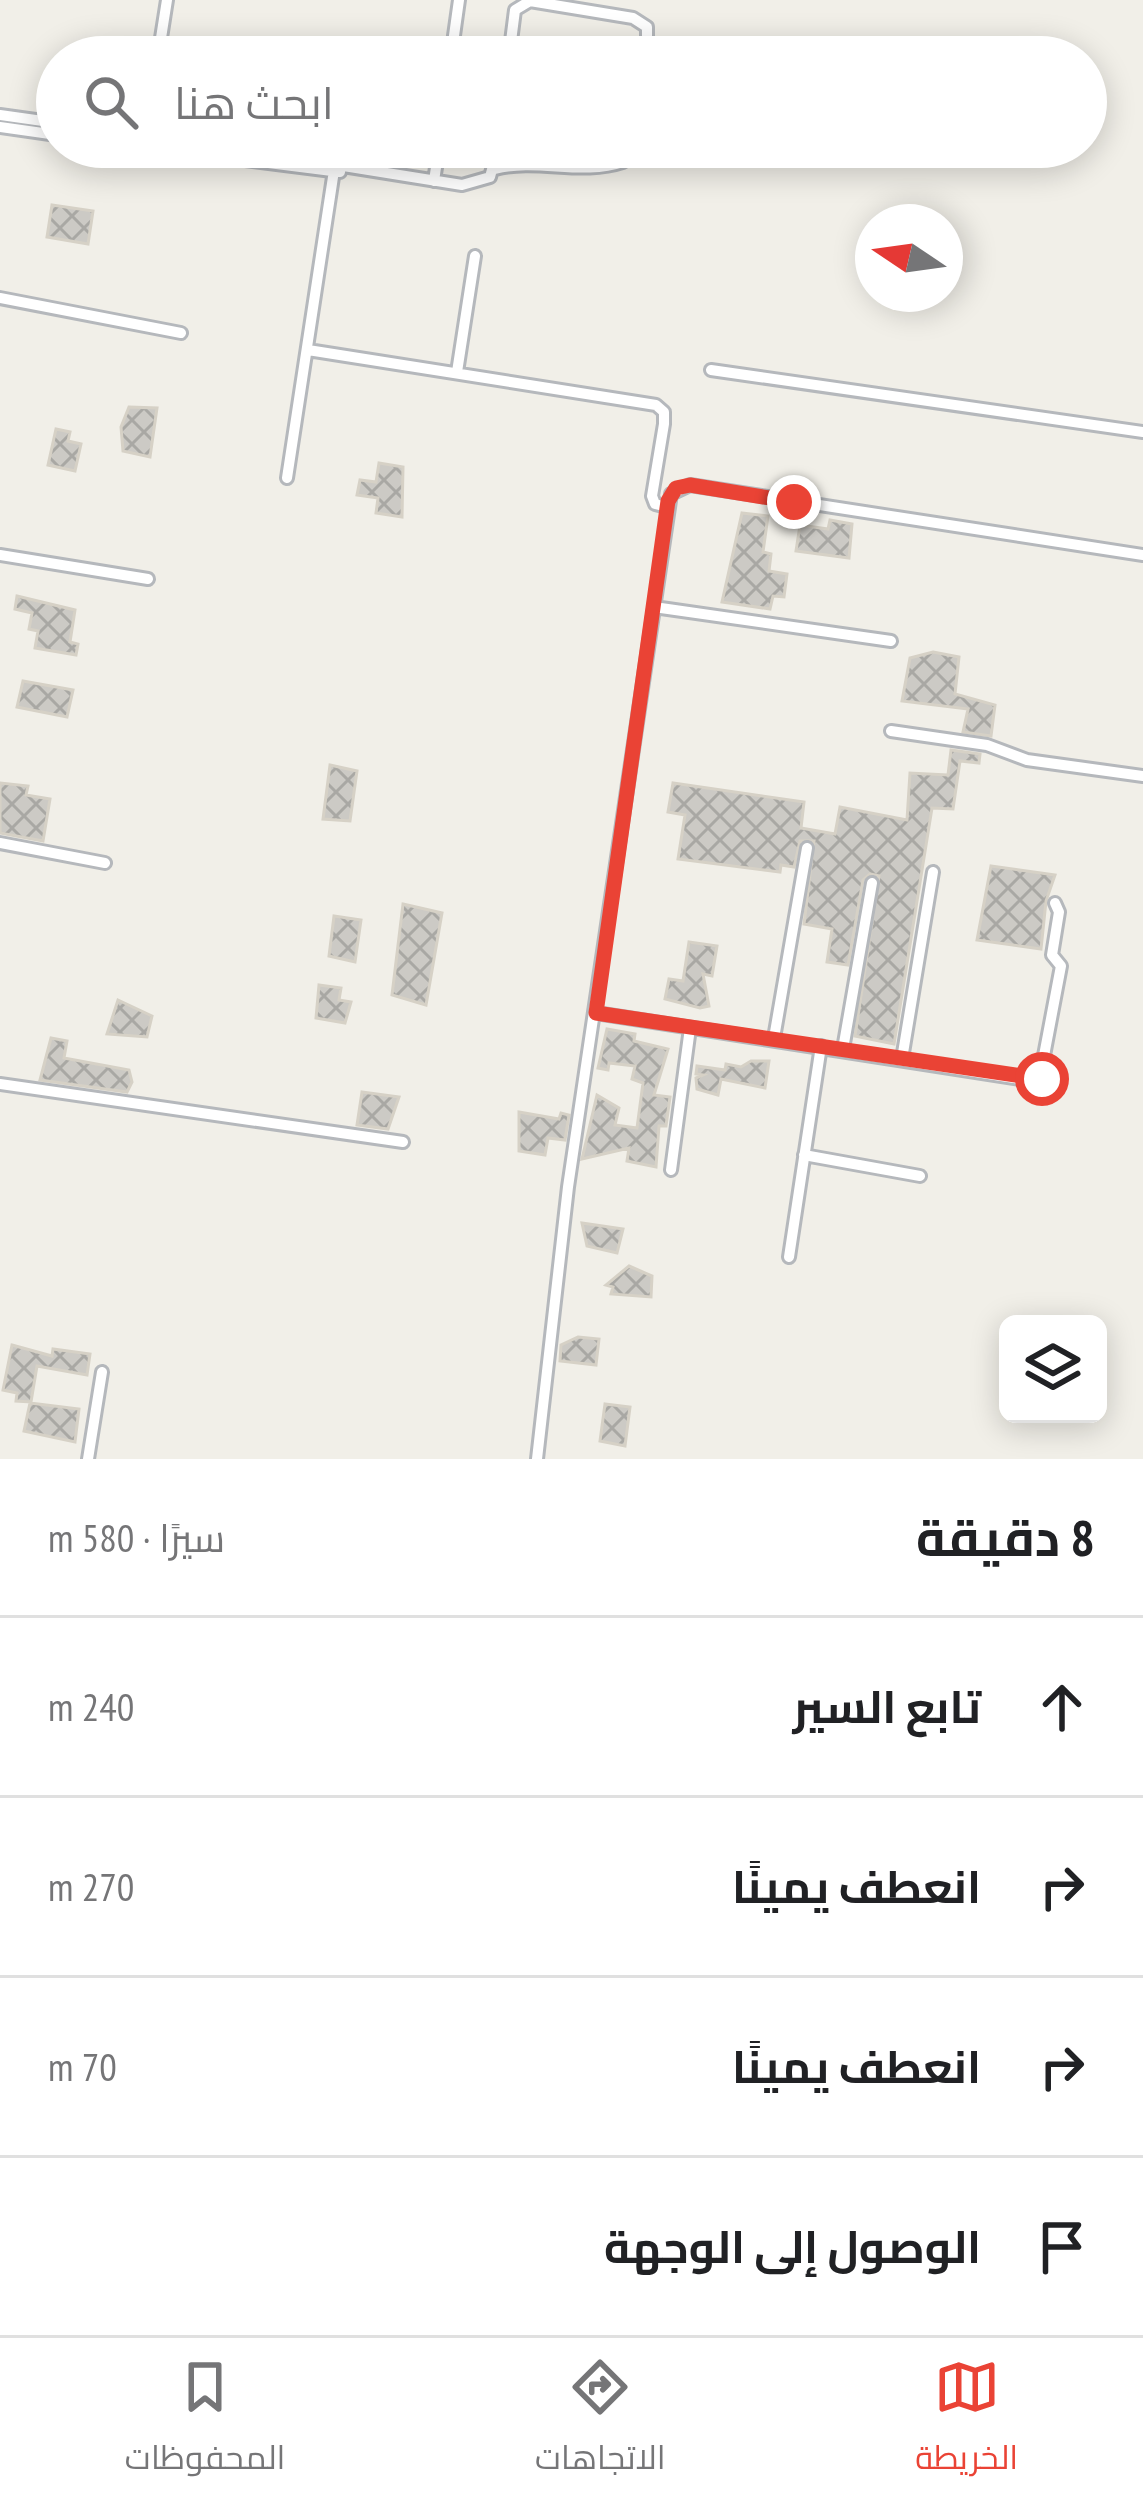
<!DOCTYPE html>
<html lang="ar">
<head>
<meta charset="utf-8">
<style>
  :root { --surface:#fff; --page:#f6f6f6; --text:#202124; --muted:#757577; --line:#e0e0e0; --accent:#ea4335 }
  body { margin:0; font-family:"PT Sans Narrow",Cairo,sans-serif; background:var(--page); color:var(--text); direction:rtl }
  .controls { position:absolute; right:36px; bottom:36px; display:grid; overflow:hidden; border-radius:18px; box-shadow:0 6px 30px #0003 }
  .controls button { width:108px; height:108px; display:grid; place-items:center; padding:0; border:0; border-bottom:3px solid var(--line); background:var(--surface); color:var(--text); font:60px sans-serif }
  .compass { position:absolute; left:855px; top:204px; width:108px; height:108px; border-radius:50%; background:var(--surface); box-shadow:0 6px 30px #0003; rotate:283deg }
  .stop { position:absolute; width:36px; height:36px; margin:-27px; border:9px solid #ea4335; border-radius:50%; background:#fff }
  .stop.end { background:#ea4335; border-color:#fff; box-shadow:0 3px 12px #0008 }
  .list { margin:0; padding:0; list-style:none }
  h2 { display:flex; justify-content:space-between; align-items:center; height:156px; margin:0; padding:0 48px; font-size:51px }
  h2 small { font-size:39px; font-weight:400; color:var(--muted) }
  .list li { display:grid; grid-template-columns:78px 1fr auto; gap:36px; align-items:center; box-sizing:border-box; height:180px; padding:0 48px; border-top:3px solid var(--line) }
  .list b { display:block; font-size:45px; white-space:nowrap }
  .list em { font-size:39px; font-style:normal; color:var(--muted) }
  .icon { flex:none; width:66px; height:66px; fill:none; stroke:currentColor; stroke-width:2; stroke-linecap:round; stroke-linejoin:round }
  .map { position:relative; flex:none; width:1143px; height:1459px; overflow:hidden; direction:ltr }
  .search { position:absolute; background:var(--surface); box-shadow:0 6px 30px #0003; left:36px; right:36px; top:36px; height:132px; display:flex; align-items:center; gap:30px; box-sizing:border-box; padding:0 42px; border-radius:66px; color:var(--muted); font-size:45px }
  .sheet { height:876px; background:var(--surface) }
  nav { display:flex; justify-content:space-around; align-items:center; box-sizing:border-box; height:168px; border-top:3px solid var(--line); background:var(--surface); font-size:33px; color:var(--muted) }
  nav a { display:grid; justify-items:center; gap:6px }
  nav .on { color:var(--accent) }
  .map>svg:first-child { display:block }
  .building { fill:url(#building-cross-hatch); stroke:#d6d1c6; stroke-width:3 }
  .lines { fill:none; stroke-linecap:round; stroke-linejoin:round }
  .minor-casing { stroke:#b5b8bc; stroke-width:16 }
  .minor { stroke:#fff; stroke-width:10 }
  .route { stroke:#ea4335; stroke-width:15 }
</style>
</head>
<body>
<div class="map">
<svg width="1143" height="1459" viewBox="0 0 1143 1459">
  <defs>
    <pattern id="building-cross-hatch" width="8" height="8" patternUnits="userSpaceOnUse" patternTransform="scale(3)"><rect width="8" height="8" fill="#cccac5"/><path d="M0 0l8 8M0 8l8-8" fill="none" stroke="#a9a8a4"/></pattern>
  </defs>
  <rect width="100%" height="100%" fill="#f1efe8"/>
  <path class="building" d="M52,205L93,211L88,244L47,237Z
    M129,407L157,408L150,457L123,451L121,427Z
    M56,429L70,432L68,441L81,444L75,471L48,465Z
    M379,463L403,467L402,517L376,513L378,498L357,495L360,480L376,482Z
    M742,513L768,516L763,552L771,554L769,571L787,574L784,597L773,596L770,609L722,602Z
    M830,520L852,524L849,558L796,551L800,525L828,529Z
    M17,596L75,610L70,642L78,644L76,655L35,648L38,631L29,629L32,613L15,609Z
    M933,652L959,657L955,694L995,705L991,736L963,732L968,709L902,701L910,658Z
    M23,681L73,690L67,717L17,707Z
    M951,750L980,754L979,763L960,761L953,809L932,808L894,1044L855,1036L879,876L870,874L863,880L848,965L827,962L832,929L804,924L814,841H800L794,867L781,865L780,872L678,859L685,815L668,812L673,783L804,802L801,828L835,834L840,807L907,820L910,773L948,775Z
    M330,765L357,771L350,821L323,819Z
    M0,783L28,786L26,795L50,799L43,841L0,833Z
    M991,866L1055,875L1046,901L1041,949L977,940Z
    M403,904L442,913L426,1005L392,995Z
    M334,916L361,920L355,962L329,956Z
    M689,942L717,946L712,976L703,974L709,1006L700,1008L665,999L669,979L683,981Z
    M319,985L341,988L339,1000L351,1002L345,1023L316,1018Z
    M118,1000L152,1016L147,1037L107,1034Z
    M607,1029L635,1034L634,1041L668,1049L654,1095L670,1097L666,1126H659L656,1167L627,1161L629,1148L582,1159L597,1095L619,1108L615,1125L637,1128L643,1083L632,1079L635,1066L609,1063L608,1070L598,1068Z
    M51,1038L67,1041L64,1058L129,1070L132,1082L127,1092L40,1080Z
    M751,1061H769L765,1088L721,1079L718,1095L697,1089L696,1078L703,1075L696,1074L697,1066L725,1070L726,1064L741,1067Z
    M362,1092L399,1097L388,1129L357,1125Z
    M519,1112L559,1119L561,1113L569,1115L565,1140L548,1138L545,1155L519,1151Z
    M582,1223L623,1229L617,1253L587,1246Z
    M629,1266L652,1276L651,1297L611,1294L613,1287L606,1285Z
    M578,1337L599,1339L596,1365L560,1361L561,1345Z
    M12,1345L52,1356L53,1349L90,1354L87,1375L37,1366L31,1402L16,1401L17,1393L3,1390Z
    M30,1403L79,1409L75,1442L24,1431Z
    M605,1404L630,1407L625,1446L600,1441Z"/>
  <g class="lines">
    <g class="minor-casing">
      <path id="minor" d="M158,57L167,0
        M451,57L459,0
        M509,57L515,10L530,1L633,18L647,27V57
        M0,115L57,123
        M0,127L57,135
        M143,147L340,172
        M224,147L462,185L490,177L498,147
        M495,169C538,158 581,176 623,162L632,147
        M434,181L439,147
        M0,298L181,333
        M308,350L656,405L664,412V424L652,496L655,504L667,507
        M711,370L1143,432
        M457,372L475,256
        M287,478L335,164
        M0,555L148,579
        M654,607L891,641
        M891,731L987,745L1027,760L1143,776
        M0,843L105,863
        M596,1013L1039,1082L1061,966L1052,955L1059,912L1055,903
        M774,1038L807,848
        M843,1049L872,883
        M902,1059L933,872
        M0,1084L403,1142
        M804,1155L920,1176
        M671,1170L690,1028
        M789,1257L821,1046
        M88,1459L102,1372
        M537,1459L568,1187L671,494L690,485L1143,555"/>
    </g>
    <use href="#minor" class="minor"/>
  </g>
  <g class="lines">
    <path class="route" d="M794,502L690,485L676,488L668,501L596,1013L1042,1079"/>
  </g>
</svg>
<div class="controls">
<button><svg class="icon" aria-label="layers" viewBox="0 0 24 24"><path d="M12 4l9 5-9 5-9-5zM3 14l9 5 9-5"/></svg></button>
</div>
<svg class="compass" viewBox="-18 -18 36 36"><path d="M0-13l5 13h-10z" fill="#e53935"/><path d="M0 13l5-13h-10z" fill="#757577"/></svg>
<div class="stop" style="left:1042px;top:1079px"></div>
<div class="stop end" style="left:794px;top:502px"></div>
<div class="search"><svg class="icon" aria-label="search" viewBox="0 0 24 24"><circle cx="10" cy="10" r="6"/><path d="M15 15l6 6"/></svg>ابحث هنا</div>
</div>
<section class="sheet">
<h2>8 دقيقة<small>سيرًا · 580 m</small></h2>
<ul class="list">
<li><svg class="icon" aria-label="ahead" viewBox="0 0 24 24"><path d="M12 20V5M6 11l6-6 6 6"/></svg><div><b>تابع السير</b></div><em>240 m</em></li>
<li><svg class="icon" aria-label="right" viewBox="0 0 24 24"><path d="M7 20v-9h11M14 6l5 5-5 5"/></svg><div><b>انعطف يمينًا</b></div><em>270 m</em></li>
<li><svg class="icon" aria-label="right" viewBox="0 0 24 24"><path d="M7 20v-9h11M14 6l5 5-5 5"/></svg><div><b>انعطف يمينًا</b></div><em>70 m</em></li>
<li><svg class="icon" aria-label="arrive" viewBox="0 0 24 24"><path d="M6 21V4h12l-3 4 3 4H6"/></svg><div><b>الوصول إلى الوجهة</b></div></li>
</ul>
</section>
<nav>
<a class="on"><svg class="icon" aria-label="map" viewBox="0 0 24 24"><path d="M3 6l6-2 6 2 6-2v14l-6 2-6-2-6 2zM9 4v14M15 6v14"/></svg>الخريطة</a>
<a><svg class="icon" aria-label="directions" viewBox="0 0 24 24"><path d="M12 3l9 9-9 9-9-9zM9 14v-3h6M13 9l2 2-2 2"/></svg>الاتجاهات</a>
<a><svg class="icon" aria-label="saved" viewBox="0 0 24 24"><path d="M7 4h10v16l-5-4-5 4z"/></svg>المحفوظات</a>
</nav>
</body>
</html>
